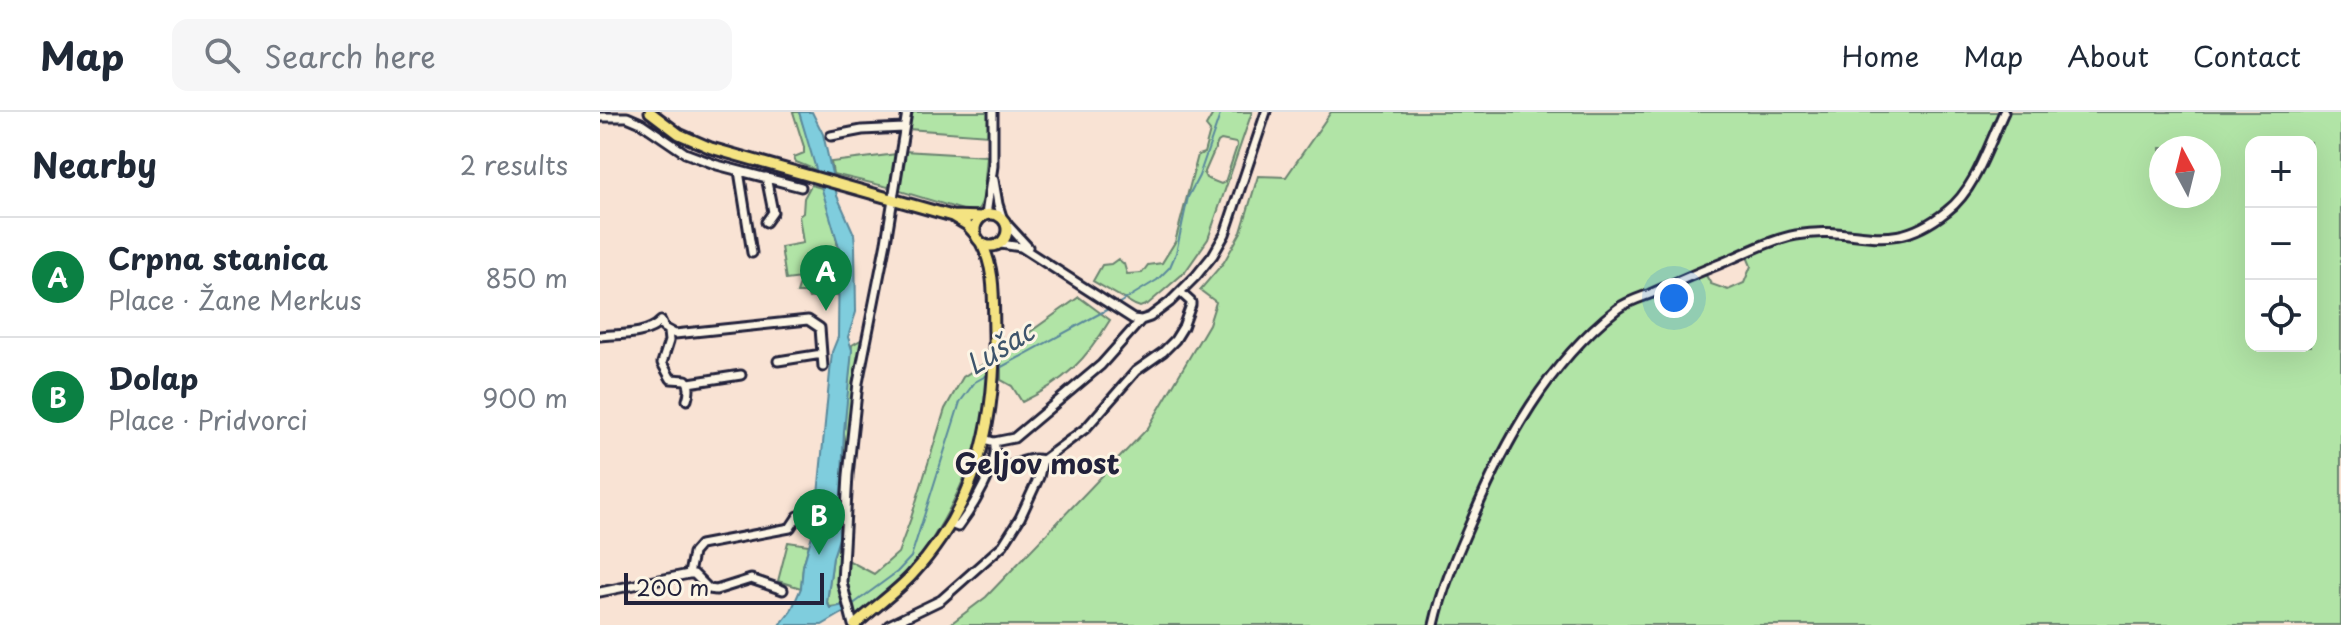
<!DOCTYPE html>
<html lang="en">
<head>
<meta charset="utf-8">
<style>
  :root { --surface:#fff; --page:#f6f6f7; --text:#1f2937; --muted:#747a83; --line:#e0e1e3; --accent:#0b8043 }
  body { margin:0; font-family:"Playpen Sans",sans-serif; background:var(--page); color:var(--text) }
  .controls { position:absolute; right:24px; top:24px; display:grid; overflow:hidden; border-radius:16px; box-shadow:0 8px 32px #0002 }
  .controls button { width:72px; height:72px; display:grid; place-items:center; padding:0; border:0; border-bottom:2px solid var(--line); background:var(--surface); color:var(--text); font:40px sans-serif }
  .compass { position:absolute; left:1549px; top:24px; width:72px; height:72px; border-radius:50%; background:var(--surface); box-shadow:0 8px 32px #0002; rotate:353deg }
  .scale { position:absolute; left:24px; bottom:20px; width:200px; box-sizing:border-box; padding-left:8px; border:4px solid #22223b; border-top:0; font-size:22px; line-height:28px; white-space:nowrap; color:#22223b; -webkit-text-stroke:6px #fcf5e5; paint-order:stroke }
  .you { position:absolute; left:1074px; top:186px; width:28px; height:28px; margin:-20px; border:6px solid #fff; border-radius:50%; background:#1a73e8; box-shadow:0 0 0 12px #1a73e833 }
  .badge { display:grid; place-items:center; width:52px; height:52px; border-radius:50%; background:var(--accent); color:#fff; font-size:26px; font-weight:700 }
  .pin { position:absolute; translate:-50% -66px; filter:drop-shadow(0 2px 4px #0008) }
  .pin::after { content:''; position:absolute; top:42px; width:28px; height:24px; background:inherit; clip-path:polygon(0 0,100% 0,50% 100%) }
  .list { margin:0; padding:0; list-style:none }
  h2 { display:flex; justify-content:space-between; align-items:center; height:104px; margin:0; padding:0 32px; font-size:34px }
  h2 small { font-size:26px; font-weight:400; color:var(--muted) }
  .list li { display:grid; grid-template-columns:52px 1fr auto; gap:24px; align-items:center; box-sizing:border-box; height:120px; padding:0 32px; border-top:2px solid var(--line) }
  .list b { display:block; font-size:30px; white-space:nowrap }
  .list p { margin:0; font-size:26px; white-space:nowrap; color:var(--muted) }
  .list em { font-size:26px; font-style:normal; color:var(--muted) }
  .icon { flex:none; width:44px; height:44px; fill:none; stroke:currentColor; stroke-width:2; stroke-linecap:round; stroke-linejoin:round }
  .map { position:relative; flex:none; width:1741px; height:513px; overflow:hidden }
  header { display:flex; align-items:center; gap:48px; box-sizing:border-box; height:112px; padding:0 40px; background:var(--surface); border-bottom:2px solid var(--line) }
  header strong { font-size:38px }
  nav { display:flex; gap:44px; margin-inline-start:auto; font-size:28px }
  .search { width:560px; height:72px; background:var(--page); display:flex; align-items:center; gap:20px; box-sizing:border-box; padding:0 28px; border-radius:16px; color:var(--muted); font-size:30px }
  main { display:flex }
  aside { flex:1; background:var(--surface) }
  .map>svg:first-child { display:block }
  .green { fill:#b1e4a6; stroke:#6a8370; stroke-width:2; fill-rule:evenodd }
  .water { fill:#7fcddd; stroke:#5a899c; stroke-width:2 }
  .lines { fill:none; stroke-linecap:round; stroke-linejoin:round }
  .stream { stroke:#5a899c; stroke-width:2 }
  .minor-casing { stroke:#22223b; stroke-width:13 }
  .major-casing { stroke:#22223b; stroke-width:15 }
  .minor { stroke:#fcf5e5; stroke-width:7 }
  .major { stroke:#f4e382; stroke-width:9 }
  .labels { text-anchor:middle; stroke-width:6; stroke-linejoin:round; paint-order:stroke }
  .water-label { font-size:28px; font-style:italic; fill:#3e556c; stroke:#fcf5e5 }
  .neighbourhood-label { font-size:28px; font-weight:bold; fill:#22223b; stroke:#fcf5e5 }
</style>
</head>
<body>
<header>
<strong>Map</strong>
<div class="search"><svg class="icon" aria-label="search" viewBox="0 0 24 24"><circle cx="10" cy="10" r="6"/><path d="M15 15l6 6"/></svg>Search here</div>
<nav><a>Home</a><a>Map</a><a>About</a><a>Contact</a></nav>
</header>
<main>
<aside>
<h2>Nearby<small>2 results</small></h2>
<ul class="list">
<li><span class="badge">A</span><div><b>Crpna stanica</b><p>Place · Žane Merkus</p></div><em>850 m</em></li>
<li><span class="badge">B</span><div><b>Dolap</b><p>Place · Pridvorci</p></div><em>900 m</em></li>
</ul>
</aside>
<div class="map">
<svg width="1741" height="513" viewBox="0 0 1741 513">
  <rect width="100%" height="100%" fill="#f9e3d4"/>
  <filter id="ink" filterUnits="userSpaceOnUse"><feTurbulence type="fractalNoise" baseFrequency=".0125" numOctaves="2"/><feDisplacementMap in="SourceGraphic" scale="16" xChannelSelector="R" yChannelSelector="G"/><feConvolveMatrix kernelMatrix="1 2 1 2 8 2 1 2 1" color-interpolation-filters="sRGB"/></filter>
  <g filter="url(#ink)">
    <path class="green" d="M193,0H199L218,59L196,50L194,45L204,41V35Z
      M310,0H389L388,23L308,17Z
      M614,0H652L608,127L585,160L548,192L540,195L535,193L493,169L502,153L511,152L518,147L524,152L527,162L542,161L548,153L562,151L575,130L598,43L604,41L610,19L606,14ZM621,28L636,31L637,34L625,70L621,72L606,66L604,62L618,30Z
      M731,0H1403L1368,74L1358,88L1306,122L1192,123L1019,195L938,280L882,383L833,513H349L386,485L548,316L609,212L616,190L600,178L624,150L641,120L658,64L686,65Z
      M1405,0H1741V513H835L846,470L908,332L973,240L1020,196L1104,160L1111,172L1128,178L1144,171L1151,154L1146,142L1212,121L1306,124L1360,90ZM1651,30H1711V234H1651ZM1561,36H1609V84H1561Z
      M303,39L387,44L383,88L378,98L366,99L300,79L297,75Z
      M297,42L291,73L288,75L233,62L231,50Z
      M211,73L222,76C237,119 241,137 238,183L209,186L207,181H197L202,166L186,168L181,135L203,131L199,104L203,101L204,86Z
      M479,185L510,208C486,248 464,270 422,290L412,274L401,268V245L422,230L430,220Z
      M266,225L247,363L244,493L230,495L227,490L233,445L242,417L241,386L244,319L252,233Z
      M390,248C389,261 390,274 388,286C381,350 319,476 257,504C241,492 245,464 244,446L274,462L298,441L311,406L345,297L363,265Z
      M188,430L209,433L203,454L201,476L178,469Z"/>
    <path class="water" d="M199,0H212L223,22L237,84L254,122L255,133L256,200L248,225L252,238L244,319L241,386L242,417L233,445L227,490L230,496L244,493L246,499L222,513H180L191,499L201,476L203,454L215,413L232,240L238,225L239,135Z"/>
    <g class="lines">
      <path class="stream" d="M516,193L557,168L570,155L576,141L588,85L599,64L621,0
        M396,258L510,196
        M252,493L297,460L311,445L360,290L375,270L391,261"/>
      <g class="minor-casing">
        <path id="minor" d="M0,5H27L41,11L85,41L117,53L201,75
          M231,24L262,18L304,16
          M139,59L152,141
          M166,65L173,100L166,110
          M394,68L398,92L403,108
          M386,103L393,54V0
          M406,111L428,135
          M401,132L421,135L533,207L541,208
          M68,220L69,229L62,251L71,267L86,268C91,274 89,282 87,288
          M0,224C19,222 47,224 61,209L64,216L75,222L208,208L220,216L223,255
          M178,249L222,242
          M89,271L141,263
          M384,327L394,330L414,326L501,253L541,208L550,205L570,190L596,164L613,143L625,122L666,0
          M443,348L486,316L536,259L563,240L575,228L583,215L591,193V190L580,180
          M350,412L358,415C371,398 401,350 394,330
          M89,462L93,441L100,433L190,416L198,404
          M0,480L89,462H94L109,477L116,478L151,467L183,478
          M253,513L242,470L248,363L258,271L286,130L307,0
          M289,513L341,488L403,433L420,406L439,365L443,348C424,343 409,359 390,358
          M834,513C842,477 856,444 871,410C905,330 947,252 1017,197C1026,190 1039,186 1050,182C1072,172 1094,162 1117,153C1142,143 1169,128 1196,123C1258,111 1287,147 1347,99C1375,78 1389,32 1404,0"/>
      </g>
      <g class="major-casing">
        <path id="major" d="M50,0L79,22L111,36L352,104
          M375 118a16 16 0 1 1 32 0a16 16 0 1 1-32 0Z
          M376,123L367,113L352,104L382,105
          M255,513C273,496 294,482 311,464C375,395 396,314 394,221C393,191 396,157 381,131"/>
      </g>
      <use href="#minor" class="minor"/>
      <use href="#major" class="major"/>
    </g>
  </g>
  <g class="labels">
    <g class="water-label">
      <text transform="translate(400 236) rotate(-32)" y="10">Lušac</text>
    </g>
    <g class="neighbourhood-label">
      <text x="437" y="362">Geljov most</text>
    </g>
  </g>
</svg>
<div class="controls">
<button>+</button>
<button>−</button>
<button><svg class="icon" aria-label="locate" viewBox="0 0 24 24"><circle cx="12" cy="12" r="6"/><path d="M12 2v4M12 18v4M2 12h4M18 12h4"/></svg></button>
</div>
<svg class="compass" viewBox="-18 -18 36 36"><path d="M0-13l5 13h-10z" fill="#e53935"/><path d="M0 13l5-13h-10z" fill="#747a83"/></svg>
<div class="scale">200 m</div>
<div class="you"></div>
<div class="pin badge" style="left:226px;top:199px">A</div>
<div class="pin badge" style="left:219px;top:443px">B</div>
</div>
</main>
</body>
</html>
